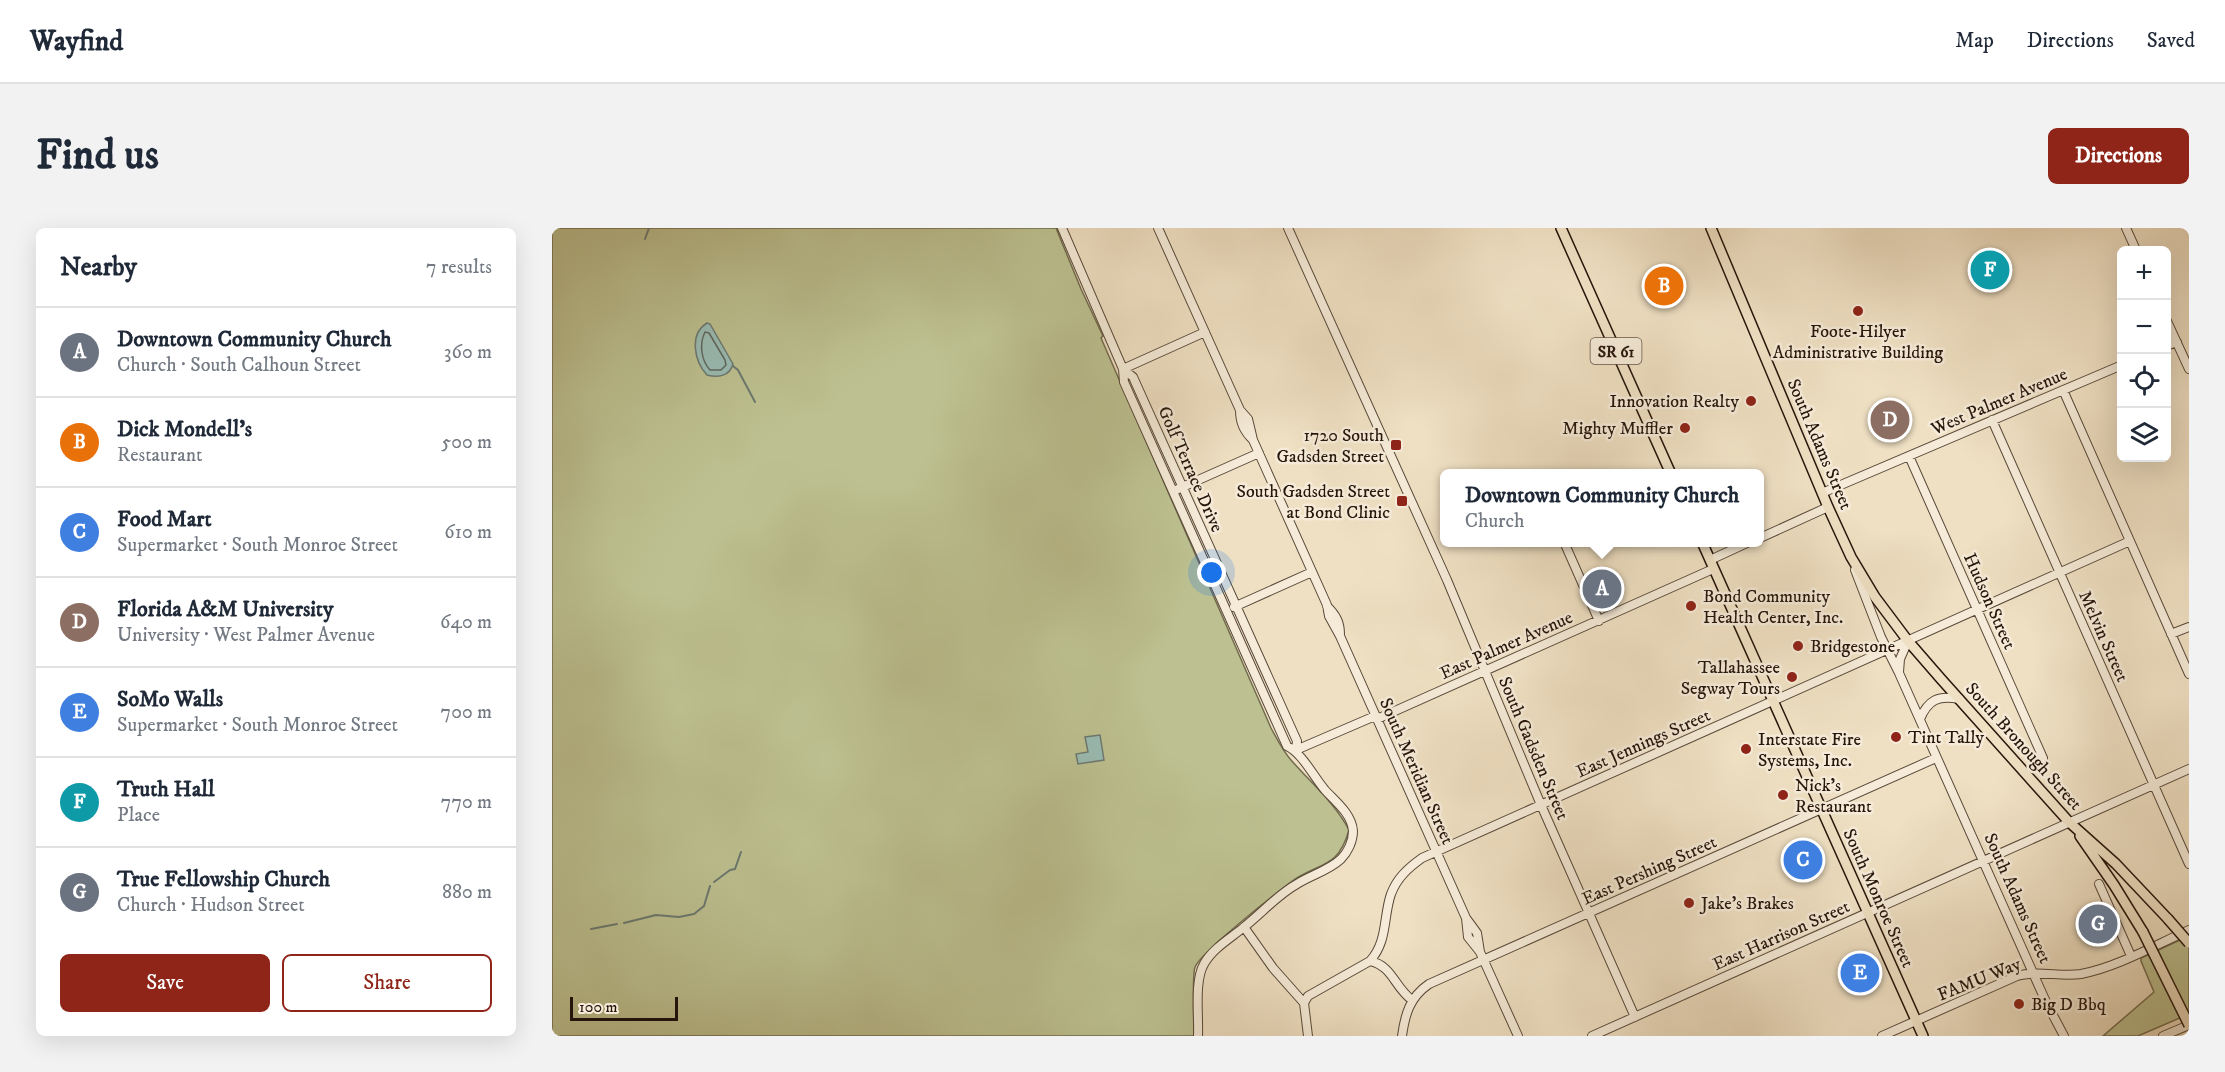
<!DOCTYPE html>
<html lang="en">
<head>
<meta charset="utf-8">
<style>
  :root { --surface:#fff; --page:#f2f2f3; --text:#1f2937; --muted:#747a83; --line:#e0e1e3; --accent:#8f2418 }
  body { margin:0; font-family:"IM FELL DW Pica",serif; background:var(--page); color:var(--text) }
  .controls { position:absolute; right:18px; top:18px; display:grid; overflow:hidden; border-radius:9px; box-shadow:0 6px 24px #0002 }
  .controls button { width:54px; height:54px; display:grid; place-items:center; padding:0; border:0; border-bottom:2px solid var(--line); background:var(--surface); color:var(--text); font:30px sans-serif }
  .scale { position:absolute; left:18px; bottom:15px; width:108px; box-sizing:border-box; padding-left:6px; border:3px solid #26150b; border-top:0; font-size:16px; line-height:21px; white-space:nowrap; color:#26150b; -webkit-text-stroke:4px #f5ebd8; paint-order:stroke }
  .you { position:absolute; left:660px; top:345px; width:21px; height:21px; margin:-15px; border:4px solid #fff; border-radius:50%; background:#1a73e8; box-shadow:0 0 0 9px #1a73e833 }
  .badge { display:grid; place-items:center; width:39px; height:39px; border-radius:50%; background:var(--accent); color:#fff; font-size:20px; font-weight:700 }
  .pin { position:absolute; translate:-50% -50%; border:3px solid #fff; box-shadow:0 2px 6px #0006 }
  .popup { position:absolute; left:888px; top:241px; width:324px; height:78px; box-sizing:border-box; display:grid; place-content:center; border-radius:9px; background:var(--surface); filter:drop-shadow(0 2px 4px #0005); font-size:20px; white-space:nowrap; color:var(--muted) }
  .popup b { font-size:22px; color:var(--text) }
  .popup::after { content:''; position:absolute; left:50%; top:100%; margin-left:-12px; border:12px solid transparent; border-top-color:var(--surface) }
  .list { margin:0; padding:0; list-style:none }
  h2 { display:flex; justify-content:space-between; align-items:center; height:78px; margin:0; padding:0 24px; font-size:26px }
  h2 small { font-size:20px; font-weight:400; color:var(--muted) }
  .list li { display:grid; grid-template-columns:39px 1fr auto; gap:18px; align-items:center; box-sizing:border-box; height:90px; padding:0 24px; border-top:2px solid var(--line) }
  .list b { display:block; font-size:22px; white-space:nowrap }
  .list p { margin:0; font-size:20px; white-space:nowrap; color:var(--muted) }
  .list em { font-size:20px; font-style:normal; color:var(--muted) }
  .actions { display:flex; gap:12px; padding:18px 24px }
  .actions a { flex:1; padding:14px 0; border:2px solid var(--accent); border-radius:9px; text-align:center; font-size:21px; color:var(--accent) }
  .actions .main { background:var(--accent); color:#fff }
  .icon { flex:none; width:33px; height:33px; fill:none; stroke:currentColor; stroke-width:2; stroke-linecap:round; stroke-linejoin:round }
  .map { position:relative; flex:none; width:1637px; height:808px; overflow:hidden; border-radius:9px }
  header { display:flex; align-items:center; gap:36px; box-sizing:border-box; height:84px; padding:0 30px; background:var(--surface); border-bottom:2px solid var(--line) }
  header strong { font-size:28px }
  nav { display:flex; gap:33px; margin-inline-start:auto; font-size:21px }
  .intro { display:flex; align-items:center; justify-content:space-between; box-sizing:border-box; height:144px; padding:0 36px }
  h1 { margin:0; font-size:42px }
  .button { padding:15px 27px; border-radius:9px; background:var(--accent); color:#fff; font-size:21px; font-weight:700 }
  main { display:flex; gap:36px; padding:0 36px }
  aside { flex:1; background:var(--surface); border-radius:9px; box-shadow:0 6px 24px #0002 }
  .map>svg:first-child { display:block }
  .green { fill:#bdc191; stroke:#726b4e; stroke-width:1.5 }
  .water { fill:#9abdb5; stroke:#6c7a71; stroke-width:1.5 }
  .lines { fill:none; stroke-linecap:round; stroke-linejoin:round }
  .shore { stroke:#606960; stroke-width:1.5 }
  .stream { stroke:#6c7a71; stroke-width:2 }
  .minor-casing { stroke:#584839; stroke-width:10 }
  .major-casing { stroke:#26150b; stroke-width:12 }
  .minor { stroke:#f5ebd8; stroke-width:8 }
  .major { stroke:#efe0c3; stroke-width:9 }
  .major-bridge-casing { stroke:#26150b; stroke-width:12; stroke-linecap:butt }
  .major-bridge { stroke:#efe0c3; stroke-width:9 }
  .poi-dot { fill:#8f2418; stroke:#f5ebd8; stroke-width:2 }
  .labels { text-anchor:middle; stroke-width:5; stroke-linejoin:round; paint-order:stroke }
  .shield { fill:#f5ebd8; stroke:#645548; stroke-width:1.5 }
  .shield-label { font-size:16px; font-weight:bold; fill:#26150b }
  .poi-label { font-size:18px; fill:#26150b; stroke:#f5ebd8; text-anchor:start }
  .street-label { font-size:18px; fill:#26150b; stroke:#f5ebd8 }
</style>
</head>
<body>
<header>
<strong>Wayfind</strong>
<nav><a>Map</a><a>Directions</a><a>Saved</a></nav>
</header>
<div class="intro"><h1>Find us</h1><a class="button">Directions</a></div>
<main>
<aside>
<h2>Nearby<small>7 results</small></h2>
<ul class="list">
<li><span class="badge" style="background:#6b7280">A</span><div><b>Downtown Community Church</b><p>Church · South Calhoun Street</p></div><em>360 m</em></li>
<li><span class="badge" style="background:#e8710a">B</span><div><b>Dick Mondell's</b><p>Restaurant</p></div><em>500 m</em></li>
<li><span class="badge" style="background:#3f7fe0">C</span><div><b>Food Mart</b><p>Supermarket · South Monroe Street</p></div><em>610 m</em></li>
<li><span class="badge" style="background:#8d6e63">D</span><div><b>Florida A&amp;M University</b><p>University · West Palmer Avenue</p></div><em>640 m</em></li>
<li><span class="badge" style="background:#3f7fe0">E</span><div><b>SoMo Walls</b><p>Supermarket · South Monroe Street</p></div><em>700 m</em></li>
<li><span class="badge" style="background:#0f9aa8">F</span><div><b>Truth Hall</b><p>Place</p></div><em>770 m</em></li>
<li><span class="badge" style="background:#6b7280">G</span><div><b>True Fellowship Church</b><p>Church · Hudson Street</p></div><em>880 m</em></li>
</ul>
<div class="actions"><a class="main">Save</a><a>Share</a></div>
</aside>
<div class="map">
<svg width="1637" height="808" viewBox="0 0 1637 808">
  <rect width="100%" height="100%" fill="#efe0c3"/>
  <filter id="stains"><feTurbulence type="fractalNoise" baseFrequency=".00333" numOctaves="4"/><feColorMatrix values="0 0 0 0 .2 0 0 0 0 .09 0 0 0 0 .02 0 0 0 .5 -.17"/></filter>
  <radialGradient id="worn" r=".72"><stop offset=".6" stop-color="#630" stop-opacity="0"/><stop offset="1" stop-color="#630" stop-opacity=".3"/></radialGradient>
  <path class="green" d="M0,0H504L529,61L551,108L549,110L719,500C725,511 731,523 739,532C759,555 783,575 797,602C786,642 766,634 739,654C722,667 649,724 643,739C640,746 642,797 642,808H0Z
    M1637,708V786L1586,808H1551L1602,764L1589,733V730Z"/>
  <path class="water" d="M155,95L158,96L181,136C178,148 166,150 155,147C142,133 137,106 155,95Z
    M548,507L552,532L526,536L524,526L536,524L533,509Z"/>
  <g class="lines">
    <path class="shore" d="M153,104L157,105L173,132L174,137L169,142H158C149,132 147,116 153,104Z"/>
    <path class="stream" d="M93,11L97,0
      M181,138L186,142L203,174
      M162,654L178,642L183,641L189,624
      M72,695L104,687L127,689L142,686L152,678L158,658
      M39,701L65,696"/>
    <g class="minor-casing">
      <path id="minor" d="M510,0L571,141L572,154L735,518C751,526 761,548 773,562C783,573 800,586 801,603C801,613 796,624 789,631C776,643 759,647 745,656C725,667 710,685 692,699C679,710 661,720 652,736C642,753 647,788 646,808
        M606,0L688,182L696,191L701,212L775,377L777,388L788,408L914,690L925,705L928,724L966,808
        M736,0L895,352L989,577L1083,789
        M1574,0L1584,22
        M1614,91L1637,141
        M1614,118L1625,114
        M571,141L581,149L745,513L744,522
        M571,141L653,104
        M1511,162L1637,446
        M688,182C688,195 692,203 701,212
        M1440,192L1637,636
        M1357,228L1491,530
        M626,261L707,225
        M1270,265L1570,137
        M1208,310L1276,279
        M1012,314L1047,393
        M1158,332L1197,314
        M1303,342L1329,409L1347,445L1494,774L1512,808
        M775,378C784,387 788,394 788,406
        M682,379L760,344
        M1619,406L1637,399
        M1347,444L1348,431L1356,413
        M825,491L1161,341
        M1368,491C1376,472 1386,467 1407,471
        M744,522L823,488
        M1547,656L1579,728
        M914,690L916,709L928,724
        M692,699L721,740L752,775L756,808
        M818,733C836,713 831,689 839,666C845,650 856,640 870,630L1578,313
        M752,775L756,768L818,733C841,738 842,759 860,772
        M850,808C853,786 858,769 877,756L1384,530
        M1040,808L1637,541
        M1330,808L1465,748C1485,742 1508,749 1529,746C1566,739 1603,717 1637,702
        M1611,808L1637,797"/>
    </g>
    <g class="major-casing">
      <path id="major" d="M1009,0L1119,246
        M1159,0L1276,279L1299,329L1323,369L1356,413L1389,451L1517,594L1564,636L1616,691
        M1150,314L1371,808
        M1528,608L1562,657L1591,704"/>
    </g>
    <use href="#minor" class="minor"/>
    <use href="#major" class="major"/>
    <g class="major-bridge-casing">
      <path id="major-bridge" d="M1616,691L1637,715
        M1591,704L1637,797"/>
    </g>
    <use href="#major-bridge" class="major-bridge"/>
  </g>
  <g class="poi-dot">
    <circle cx="1306" cy="83" r="6"/>
    <circle cx="1199" cy="173" r="6"/>
    <circle cx="1133" cy="200" r="6"/>
    <rect x="838" y="211" width="12" height="12" rx="3"/>
    <rect x="844" y="267" width="12" height="12" rx="3"/>
    <circle cx="1139" cy="378" r="6"/>
    <circle cx="1246" cy="418" r="6"/>
    <circle cx="1240" cy="449" r="6"/>
    <circle cx="1344" cy="509" r="6"/>
    <circle cx="1194" cy="521" r="6"/>
    <circle cx="1231" cy="567" r="6"/>
    <circle cx="1137" cy="675" r="6"/>
    <circle cx="1467" cy="776" r="6"/>
  </g>
  <g class="labels">
    <rect class="shield" x="1038.5" y="110" width="51" height="26" rx="4.5"/>
    <g class="shield-label">
      <text x="1064" y="129">SR 61</text>
    </g>
    <g class="poi-label">
      <text x="1306" y="109" text-anchor="middle">Foote-Hilyer<tspan x="1306" dy="21">Administrative Building</tspan></text>
      <text x="1187" y="179" text-anchor="end">Innovation Realty</text>
      <text x="1121" y="206" text-anchor="end">Mighty Muffler</text>
      <text x="832" y="213" text-anchor="end">1720 South<tspan x="832" dy="21">Gadsden Street</tspan></text>
      <text x="838" y="269" text-anchor="end">South Gadsden Street<tspan x="838" dy="21">at Bond Clinic</tspan></text>
      <text x="1151" y="374">Bond Community<tspan x="1151" dy="21">Health Center, Inc.</tspan></text>
      <text x="1258" y="424">Bridgestone</text>
      <text x="1228" y="445" text-anchor="end">Tallahassee<tspan x="1228" dy="21">Segway Tours</tspan></text>
      <text x="1356" y="515">Tint Tally</text>
      <text x="1206" y="517">Interstate Fire<tspan x="1206" dy="21">Systems, Inc.</tspan></text>
      <text x="1243" y="563">Nick's<tspan x="1243" dy="21">Restaurant</tspan></text>
      <text x="1149" y="681">Jake's Brakes</text>
      <text x="1479" y="782">Big D Bbq</text>
    </g>
    <g class="street-label">
      <text transform="translate(1447 173) rotate(-23)" y="6">West Palmer Avenue</text>
      <text transform="translate(1268 216) rotate(67)" y="6">South Adams Street</text>
      <text transform="translate(639 241) rotate(66)" y="6">Golf Terrace Drive</text>
      <text transform="translate(1438 373) rotate(66)" y="6">Hudson Street</text>
      <text transform="translate(1552 408) rotate(66)" y="6">Melvin Street</text>
      <text transform="translate(954 417) rotate(-24)" y="6">East Palmer Avenue</text>
      <text transform="translate(1091 515) rotate(-24)" y="6">East Jennings Street</text>
      <text transform="translate(1472 518) rotate(48)" y="6">South Bronough Street</text>
      <text transform="translate(982 520) rotate(67)" y="6">South Gadsden Street</text>
      <text transform="translate(865 543) rotate(66)" y="6">South Meridian Street</text>
      <text transform="translate(1097 642) rotate(-24)" y="6">East Pershing Street</text>
      <text transform="translate(1327 670) rotate(66)" y="6">South Monroe Street</text>
      <text transform="translate(1466 670) rotate(66)" y="6">South Adams Street</text>
      <text transform="translate(1229 707) rotate(-24)" y="6">East Harrison Street</text>
      <text transform="translate(1427 751) rotate(-22)" y="6">FAMU Way</text>
    </g>
  </g>
  <rect width="100%" height="100%" filter="url(#stains)"/>
  <rect width="100%" height="100%" fill="url(#worn)"/>
</svg>
<div class="controls">
<button>+</button>
<button>−</button>
<button><svg class="icon" aria-label="locate" viewBox="0 0 24 24"><circle cx="12" cy="12" r="6"/><path d="M12 2v4M12 18v4M2 12h4M18 12h4"/></svg></button>
<button><svg class="icon" aria-label="layers" viewBox="0 0 24 24"><path d="M12 4l9 5-9 5-9-5zM3 14l9 5 9-5"/></svg></button>
</div>
<div class="scale">100 m</div>
<div class="you"></div>
<div class="pin badge" style="left:1050px;top:361px;background:#6b7280">A</div>
<div class="popup"><b>Downtown Community Church</b>Church</div>
<div class="pin badge" style="left:1112px;top:58px;background:#e8710a">B</div>
<div class="pin badge" style="left:1251px;top:632px;background:#3f7fe0">C</div>
<div class="pin badge" style="left:1338px;top:192px;background:#8d6e63">D</div>
<div class="pin badge" style="left:1308px;top:745px;background:#3f7fe0">E</div>
<div class="pin badge" style="left:1438px;top:42px;background:#0f9aa8">F</div>
<div class="pin badge" style="left:1546px;top:696px;background:#6b7280">G</div>
</div>
</main>
</body>
</html>
